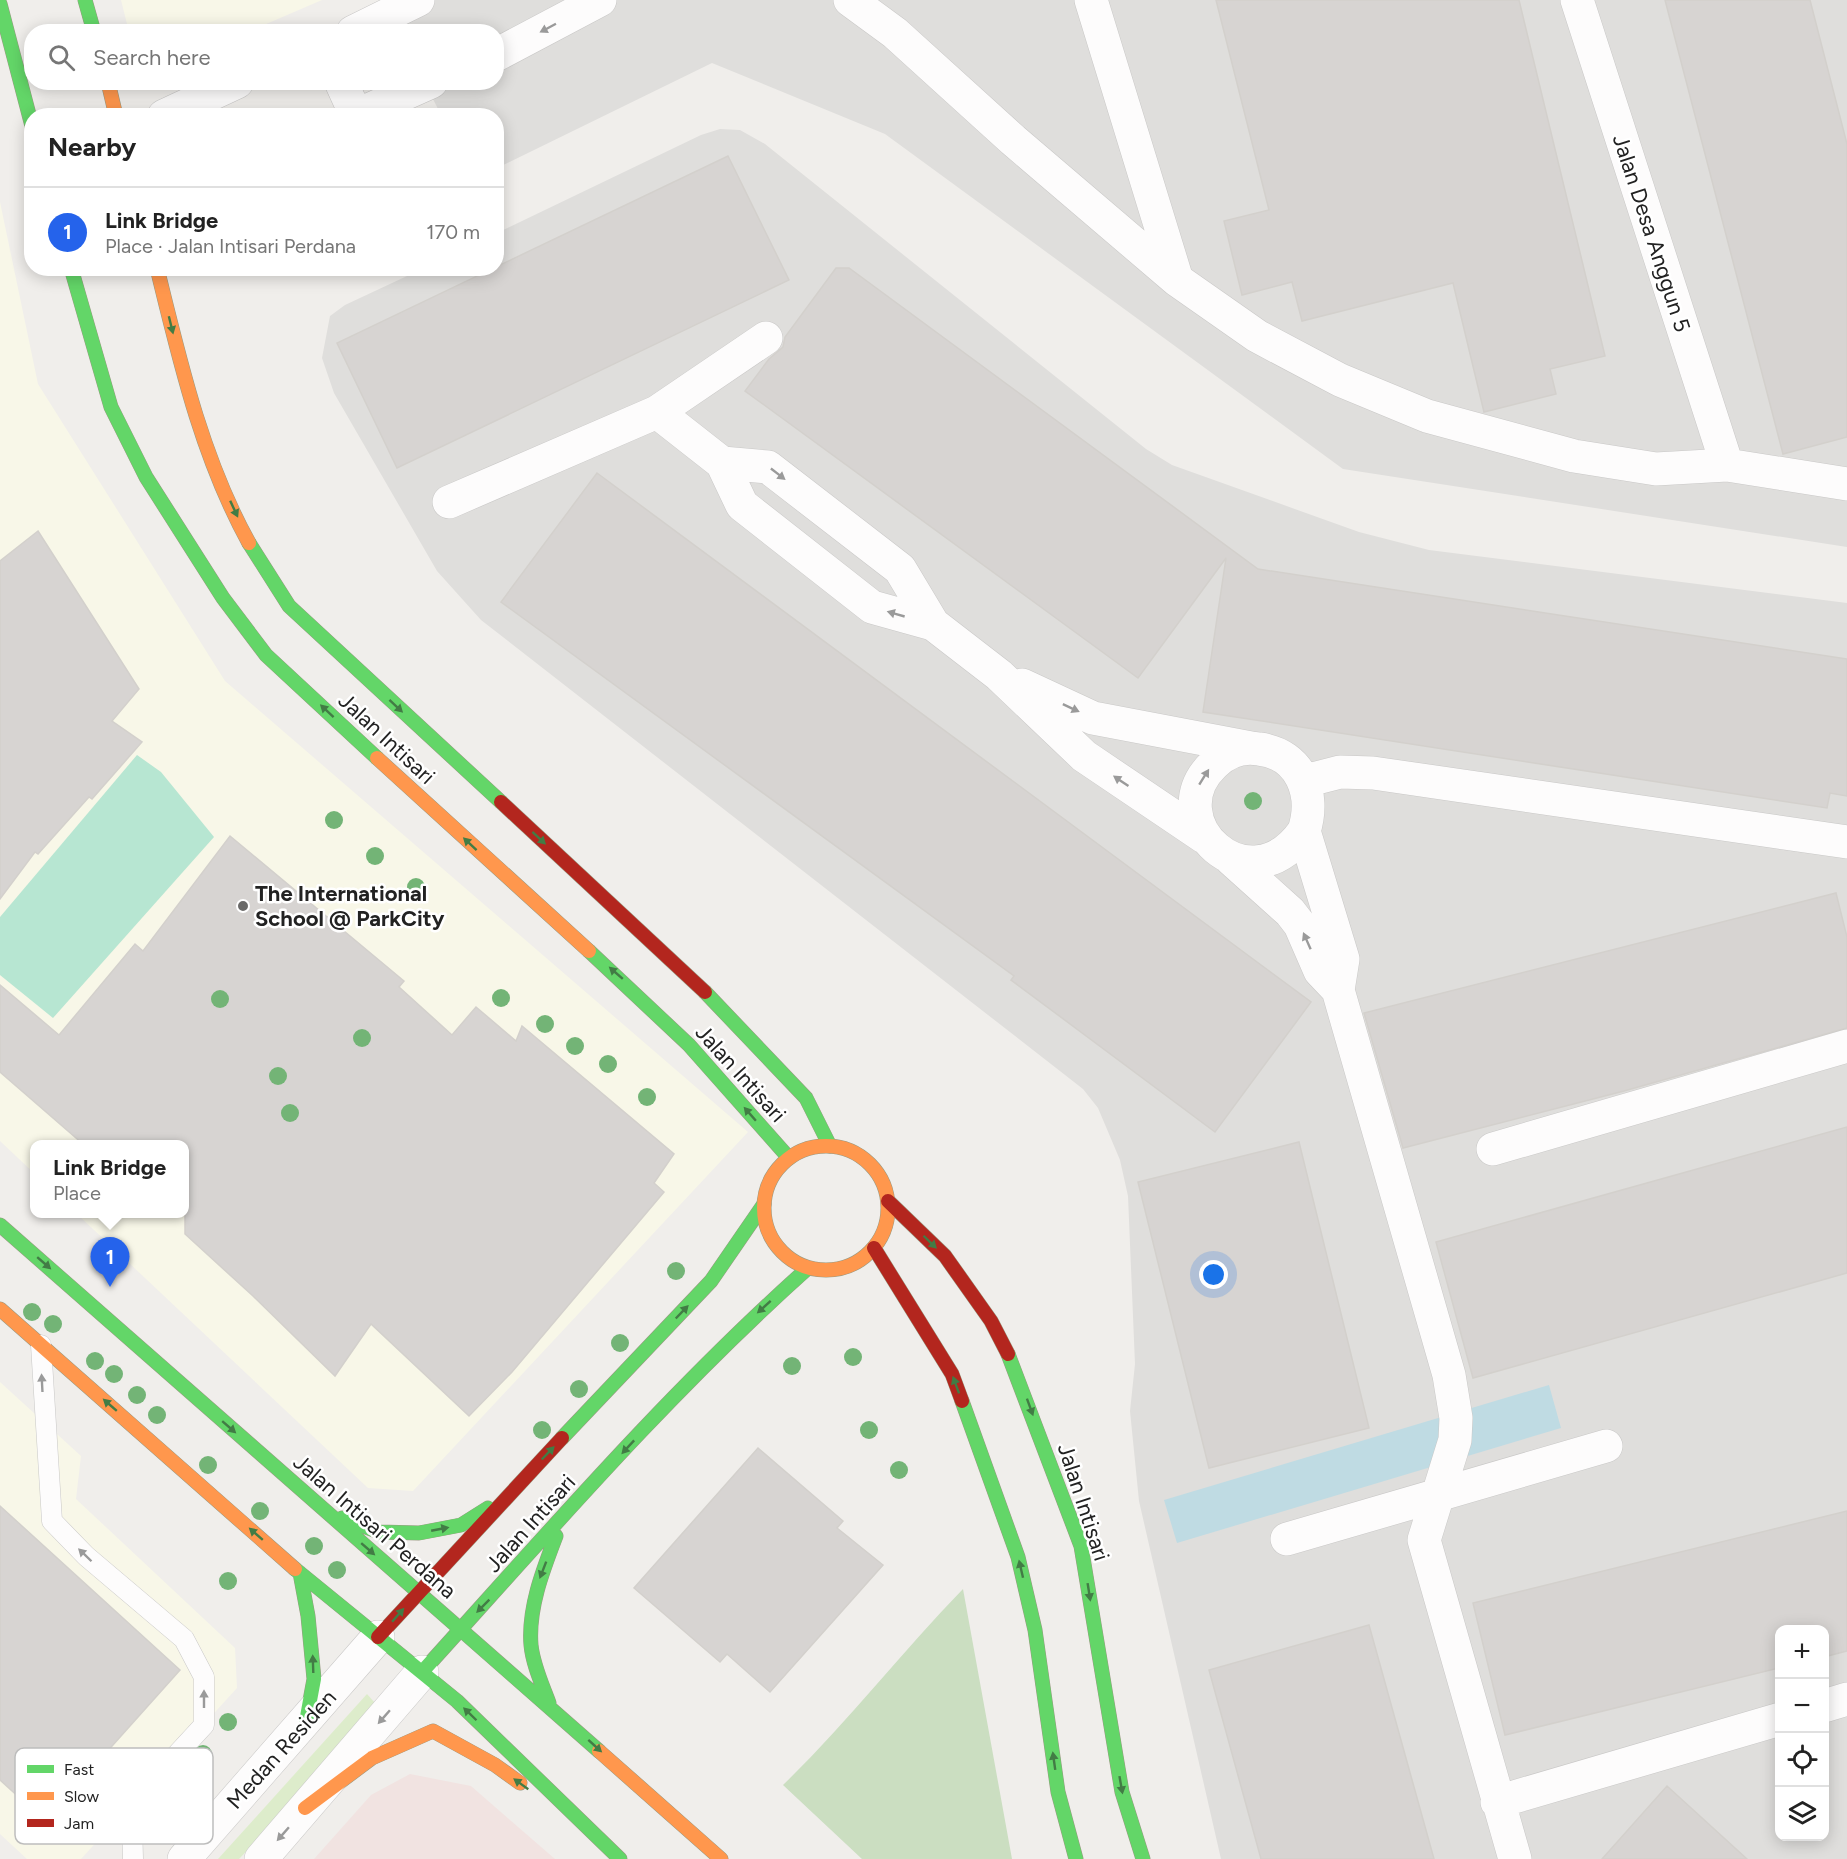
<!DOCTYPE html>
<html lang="en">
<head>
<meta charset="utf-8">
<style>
  :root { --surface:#fff; --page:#f6f6f6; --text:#222; --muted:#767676; --line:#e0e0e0; --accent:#2563eb }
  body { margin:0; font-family:Figtree,sans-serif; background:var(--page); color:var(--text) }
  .controls { position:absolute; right:18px; bottom:18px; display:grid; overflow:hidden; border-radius:12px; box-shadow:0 3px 15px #0003 }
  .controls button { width:54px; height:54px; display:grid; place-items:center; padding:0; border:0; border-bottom:2px solid var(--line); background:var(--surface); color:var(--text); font:30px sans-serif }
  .you { position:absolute; left:1214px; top:1275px; width:21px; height:21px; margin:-15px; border:4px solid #fff; border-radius:50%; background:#1a73e8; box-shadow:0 0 0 9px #1a73e833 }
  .badge { display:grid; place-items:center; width:39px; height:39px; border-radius:50%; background:var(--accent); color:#fff; font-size:20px; font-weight:700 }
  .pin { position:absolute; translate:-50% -50px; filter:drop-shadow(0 2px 3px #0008) }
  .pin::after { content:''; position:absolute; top:32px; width:21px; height:18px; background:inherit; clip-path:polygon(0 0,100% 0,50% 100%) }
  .popup { position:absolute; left:30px; top:1140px; width:159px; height:78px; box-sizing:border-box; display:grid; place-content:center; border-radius:12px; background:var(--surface); filter:drop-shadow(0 2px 4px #0005); font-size:20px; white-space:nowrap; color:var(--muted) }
  .popup b { font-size:22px; color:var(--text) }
  .popup::after { content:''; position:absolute; left:50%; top:100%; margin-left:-12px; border:12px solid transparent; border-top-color:var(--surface) }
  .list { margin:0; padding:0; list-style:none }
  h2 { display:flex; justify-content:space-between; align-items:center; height:78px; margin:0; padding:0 24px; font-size:26px }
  h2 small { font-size:20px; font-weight:400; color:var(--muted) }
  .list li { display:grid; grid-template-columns:39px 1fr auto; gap:18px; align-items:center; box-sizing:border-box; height:90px; padding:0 24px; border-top:2px solid var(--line) }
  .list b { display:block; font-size:22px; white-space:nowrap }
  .list p { margin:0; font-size:20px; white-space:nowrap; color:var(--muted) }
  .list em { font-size:20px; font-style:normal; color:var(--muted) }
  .icon { flex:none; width:33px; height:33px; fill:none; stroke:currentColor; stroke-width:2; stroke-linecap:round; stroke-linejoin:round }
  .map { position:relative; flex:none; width:1847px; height:1859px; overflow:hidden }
  .search { position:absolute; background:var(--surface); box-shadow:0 3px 15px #0003; left:24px; top:24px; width:480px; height:66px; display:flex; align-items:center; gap:15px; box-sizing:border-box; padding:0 21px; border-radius:24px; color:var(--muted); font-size:22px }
  .panel { position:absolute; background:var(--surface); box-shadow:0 3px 15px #0003; left:24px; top:108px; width:480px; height:168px; border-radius:24px }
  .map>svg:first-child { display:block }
  .residential { fill:#dfdedc; fill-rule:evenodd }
  .commercial { fill:#f1e3e1 }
  .education { fill:#f8f7e8 }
  .grass { fill:#ddeccb }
  .forest { fill:#cbdec1 }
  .pitch { fill:#b7e6d2 }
  .water { fill:#bfdbe3 }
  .building { fill:#d7d4d2; stroke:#d3d0cc; stroke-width:1.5 }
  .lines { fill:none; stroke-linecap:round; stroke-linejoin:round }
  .lane-casing { stroke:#c9c8c7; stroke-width:21 }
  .street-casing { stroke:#c9c8c7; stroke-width:34 }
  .fast-casing { stroke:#999a82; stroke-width:15 }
  .slow-casing { stroke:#999a82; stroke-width:15 }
  .jam-casing { stroke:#999a82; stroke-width:15 }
  .lane { stroke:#fdfcfc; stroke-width:20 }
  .street { stroke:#fdfcfc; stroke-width:33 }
  .fast { stroke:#63d668; stroke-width:14 }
  .slow { stroke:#ff974d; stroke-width:14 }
  .jam { stroke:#b3261e; stroke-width:14 }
  .tree { fill:#73b476 }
  .oneway { fill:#9a9a9a }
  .oneway2 { fill:#427c45 }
  .poi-dot { fill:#6a6968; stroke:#fff; stroke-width:2 }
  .labels { text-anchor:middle; stroke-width:5; stroke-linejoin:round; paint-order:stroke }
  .street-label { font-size:22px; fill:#222; stroke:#fff }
  .poi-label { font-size:22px; font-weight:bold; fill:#222; stroke:#fff; text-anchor:start }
  .key { fill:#fff; stroke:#bdbdbd; stroke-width:1.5 }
  .key-label { font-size:16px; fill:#222 }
</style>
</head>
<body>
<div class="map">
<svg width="1847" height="1859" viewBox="0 0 1847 1859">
  <rect width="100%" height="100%" fill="#f0eeeb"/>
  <path class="residential" d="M384,0H1847V547L1343,469L885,134L712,63L497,168L496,116L441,115L425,83L496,82V32L399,31Z
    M720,129L740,130L765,144L1146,449L1172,465L1359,532L1429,550L1847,603V1859H1221L1139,1501L1130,1411L1135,1364L1128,1196L1120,1160L1098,1108L1083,1089L481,620L437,571L334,393L322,358L330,316L345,305L422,269L496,268L497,233L701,135ZM1780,1630H1824V1836H1780Z"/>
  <path class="commercial" d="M410,1774L471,1786L555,1859H314L371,1795Z"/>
  <path class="education" d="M121,0H322L250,31L129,32Z
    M0,202L38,384L225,681L748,1132L413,1491L368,1488L77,1214H185V1144H35V1174L0,1141Z
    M0,1382L81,1456L76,1499L235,1648L237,1688L81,1859H27L0,1834Z"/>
  <path class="grass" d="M367,1694L375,1703L259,1838L239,1859H218Z"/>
  <path class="forest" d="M963,1589L1012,1859H862L783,1785C847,1723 901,1653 963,1589Z"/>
  <path class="pitch" d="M137,755L161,772L214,837L53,1018L0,975V917Z"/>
  <path class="water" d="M1549,1385L1561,1428L1177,1543L1164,1500Z"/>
  <path class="building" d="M1216,0H1519L1605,356L1550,369L1556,394L1484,412L1453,283L1302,321L1292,282L1242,295L1224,221L1269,210Z
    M1665,0H1810L1847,144V437L1783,454Z
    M728,156L789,280L397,468L337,343Z
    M836,268H849L1258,569L1847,659V796L1830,793L1827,808L1203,712L1226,558L1138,678L745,391L769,359L783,347L785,337Z
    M597,473L1311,1002L1215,1132L1011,980L1014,976L501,602Z
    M38,531L139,689L112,721L142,742L92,799L89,797L38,854L35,852L0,899V561Z
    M230,836L404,981L399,987L452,1035L476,1007L516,1041L522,1026L674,1154L654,1183L664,1192L512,1372L469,1416L371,1324L335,1376L253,1296L185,1234V1144H83L0,1072V985L59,1035L135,944L143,951Z
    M1836,893L1847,937V1028L1624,1091L1403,1148L1364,1013Z
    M1847,1127V1273L1473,1378L1436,1242Z
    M1299,1142L1369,1428L1209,1468L1138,1182Z
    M758,1448L843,1521L837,1528L883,1565L770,1692L727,1654L720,1662L634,1588Z
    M0,1506L180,1670L45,1821L0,1780Z
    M1847,1511V1651L1824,1657V1629H1779V1668L1505,1735L1473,1603Z
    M1369,1625L1434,1859H1261L1209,1670Z
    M1667,1786L1747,1859H1602Z"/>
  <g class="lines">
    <g class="lane-casing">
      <path id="lane" d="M41,1345L52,1521L86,1556L184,1639L204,1677V1725L156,1777L132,1822L133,1859"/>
    </g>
    <g class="street-casing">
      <path id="street" d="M850,0L895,33L1013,140L1177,280L1257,336L1340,380L1427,416L1574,456L1656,469L1727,465L1847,484
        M1091,0L1177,280
        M1577,0L1727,465
        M353,32L418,0
        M496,55L600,0
        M341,82L356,115
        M164,116L237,82
        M355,116L431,82
        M657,412L722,463L742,505L872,607L933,624L900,569L768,467L722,463
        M449,502L657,412L766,338
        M933,624L999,675L1084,756L1204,837
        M1022,685L1093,718L1251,748
        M1305,781L1340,772L1373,773L1847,842
        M1304,831C1249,910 1155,820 1214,764C1226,752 1242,746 1259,749C1301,754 1316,794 1304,831L1343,959L1338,990L1449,1375L1456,1418L1455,1440L1424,1540L1515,1859
        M1231,859L1290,912L1300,925L1320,971L1338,990
        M1493,1149L1847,1046
        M1287,1539L1606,1446
        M1824,1706L1847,1699
        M1497,1802L1780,1719
        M184,1859L378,1637
        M261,1859L422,1672"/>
    </g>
    <g class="fast-casing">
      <path id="fast" d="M85,0L94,32
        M0,4L32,126
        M71,268L111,407L146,477L223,598L266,655L377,758
        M249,543L289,606L501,802
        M589,951L689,1045L789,1158
        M705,992L806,1098L830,1146
        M0,1225L599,1751
        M1008,1354L1081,1546L1122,1792L1143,1859
        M962,1401L1018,1557L1035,1630L1058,1792L1076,1859
        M562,1438L711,1281L764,1204
        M342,1518L379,1532L419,1533L461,1525L488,1508
        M295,1569L457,1701L620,1859
        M300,1573L308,1616L314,1679L306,1722
        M422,1672C547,1534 669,1392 808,1268
        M549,1703C542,1684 533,1665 531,1645C528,1608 543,1570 556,1536"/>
    </g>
    <g class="slow-casing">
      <path id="slow" d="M108,82L116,116
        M157,268C180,362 202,458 249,543
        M377,758L589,951
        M764 1208a62 62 0 1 1 124 0a62 62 0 1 1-124 0Z
        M0,1309L295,1569
        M599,1751L721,1859
        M305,1808L372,1758L433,1731L495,1765L520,1783"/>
    </g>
    <g class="jam-casing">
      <path id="jam" d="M501,802L705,992
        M888,1201L945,1256L991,1321L1008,1354
        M874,1248L952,1374L962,1401
        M378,1637L562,1438"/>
    </g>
    <use href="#lane" class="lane"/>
    <use href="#street" class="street"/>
    <use href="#fast" class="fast"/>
    <use href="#slow" class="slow"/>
    <use href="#jam" class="jam"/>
  </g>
  <g class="tree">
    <circle cx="1253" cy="801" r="9"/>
    <circle cx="334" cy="820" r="9"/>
    <circle cx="375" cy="856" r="9"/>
    <circle cx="416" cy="887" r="9"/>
    <circle cx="501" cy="998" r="9"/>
    <circle cx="220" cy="999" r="9"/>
    <circle cx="545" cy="1024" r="9"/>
    <circle cx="362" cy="1038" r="9"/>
    <circle cx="575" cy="1046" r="9"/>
    <circle cx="608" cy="1064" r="9"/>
    <circle cx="278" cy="1076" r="9"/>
    <circle cx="647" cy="1097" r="9"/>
    <circle cx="290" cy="1113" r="9"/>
    <circle cx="676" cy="1271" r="9"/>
    <circle cx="32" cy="1312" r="9"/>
    <circle cx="53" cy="1324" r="9"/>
    <circle cx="620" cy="1343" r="9"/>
    <circle cx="853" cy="1357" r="9"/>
    <circle cx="95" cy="1361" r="9"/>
    <circle cx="792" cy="1366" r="9"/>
    <circle cx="114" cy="1374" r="9"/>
    <circle cx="579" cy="1389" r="9"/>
    <circle cx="137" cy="1395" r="9"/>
    <circle cx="157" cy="1415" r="9"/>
    <circle cx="542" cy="1430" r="9"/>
    <circle cx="869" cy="1430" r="9"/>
    <circle cx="208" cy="1465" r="9"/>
    <circle cx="899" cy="1470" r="9"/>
    <circle cx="260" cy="1511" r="9"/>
    <circle cx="314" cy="1546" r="9"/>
    <circle cx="337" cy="1570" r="9"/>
    <circle cx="228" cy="1581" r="9"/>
    <circle cx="228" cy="1722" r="9"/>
    <circle cx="203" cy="1754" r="9"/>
  </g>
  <defs><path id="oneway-solid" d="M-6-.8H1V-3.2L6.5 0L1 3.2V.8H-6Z" transform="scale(1.5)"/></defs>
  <g class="oneway">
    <use href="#oneway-solid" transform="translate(548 28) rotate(152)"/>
    <use href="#oneway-solid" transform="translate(778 474) rotate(38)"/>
    <use href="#oneway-solid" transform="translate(896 614) rotate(-164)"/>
    <use href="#oneway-solid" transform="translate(1071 708) rotate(25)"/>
    <use href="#oneway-solid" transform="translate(1204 777) rotate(-58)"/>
    <use href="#oneway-solid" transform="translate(1121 781) rotate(-146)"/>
    <use href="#oneway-solid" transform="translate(1307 941) rotate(-114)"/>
    <use href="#oneway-solid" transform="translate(42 1383) rotate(-93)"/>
    <use href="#oneway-solid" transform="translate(85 1555) rotate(-136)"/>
    <use href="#oneway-solid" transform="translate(204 1699) rotate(-90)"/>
    <use href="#oneway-solid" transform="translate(384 1717) rotate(131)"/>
    <use href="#oneway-solid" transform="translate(283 1834) rotate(131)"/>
  </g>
  <g class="oneway2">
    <use href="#oneway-solid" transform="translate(171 325) rotate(76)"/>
    <use href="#oneway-solid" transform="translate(234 509) rotate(65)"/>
    <use href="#oneway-solid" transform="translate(396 706) rotate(43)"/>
    <use href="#oneway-solid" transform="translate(327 711) rotate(-137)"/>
    <use href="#oneway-solid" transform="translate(539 838) rotate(43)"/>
    <use href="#oneway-solid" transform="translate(470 844) rotate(-137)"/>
    <use href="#oneway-solid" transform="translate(616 973) rotate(-139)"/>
    <use href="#oneway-solid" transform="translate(750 1114) rotate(-131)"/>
    <use href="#oneway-solid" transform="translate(930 1242) rotate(44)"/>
    <use href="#oneway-solid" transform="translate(44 1263) rotate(41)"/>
    <use href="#oneway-solid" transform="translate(764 1307) rotate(138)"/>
    <use href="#oneway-solid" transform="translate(682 1312) rotate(-46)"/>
    <use href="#oneway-solid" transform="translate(956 1385) rotate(-110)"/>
    <use href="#oneway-solid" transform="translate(110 1405) rotate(-139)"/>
    <use href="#oneway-solid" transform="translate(1030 1407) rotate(70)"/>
    <use href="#oneway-solid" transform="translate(229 1427) rotate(41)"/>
    <use href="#oneway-solid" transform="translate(628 1447) rotate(133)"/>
    <use href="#oneway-solid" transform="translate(548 1453) rotate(-46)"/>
    <use href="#oneway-solid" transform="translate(440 1529) rotate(-11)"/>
    <use href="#oneway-solid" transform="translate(256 1534) rotate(-139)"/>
    <use href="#oneway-solid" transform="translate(368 1549) rotate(41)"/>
    <use href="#oneway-solid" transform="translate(1021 1569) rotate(-103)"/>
    <use href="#oneway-solid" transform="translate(543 1570) rotate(111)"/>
    <use href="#oneway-solid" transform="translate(1089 1592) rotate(81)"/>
    <use href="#oneway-solid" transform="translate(483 1606) rotate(135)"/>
    <use href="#oneway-solid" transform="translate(398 1615) rotate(-49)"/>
    <use href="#oneway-solid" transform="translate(313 1664) rotate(-92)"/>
    <use href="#oneway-solid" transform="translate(470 1714) rotate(-136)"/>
    <use href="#oneway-solid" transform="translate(595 1746) rotate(42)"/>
    <use href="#oneway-solid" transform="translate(1054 1761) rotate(-98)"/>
    <use href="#oneway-solid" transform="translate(521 1784) rotate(-144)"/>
    <use href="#oneway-solid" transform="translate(1121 1785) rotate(80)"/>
  </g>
  <circle class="poi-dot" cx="243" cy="906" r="6"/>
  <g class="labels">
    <g class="street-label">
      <text transform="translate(1652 233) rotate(72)" y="8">Jalan Desa Anggun 5</text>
      <text transform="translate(387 738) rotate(43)" y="8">Jalan Intisari</text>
      <text transform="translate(741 1073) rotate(48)" y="8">Jalan Intisari</text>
      <text transform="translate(1084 1502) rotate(72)" y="8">Jalan Intisari</text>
      <text transform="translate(530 1523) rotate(-48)" y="8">Jalan Intisari</text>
      <text transform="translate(375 1526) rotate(41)" y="8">Jalan Intisari Perdana</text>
      <text transform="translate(281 1749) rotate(-48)" y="8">Medan Residen</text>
    </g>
    <g class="poi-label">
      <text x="255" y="901">The International<tspan x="255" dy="25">School @ ParkCity</tspan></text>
    </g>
  </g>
  <rect x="15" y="1748" width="198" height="96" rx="9" class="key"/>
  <rect x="27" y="1765" width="27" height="8" fill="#63d668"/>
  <rect x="27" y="1792" width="27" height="8" fill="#ff974d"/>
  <rect x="27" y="1819" width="27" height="8" fill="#b3261e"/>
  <g class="key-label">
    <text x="64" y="1775">Fast</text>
    <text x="64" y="1802">Slow</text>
    <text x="64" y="1829">Jam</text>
  </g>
</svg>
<div class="controls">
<button>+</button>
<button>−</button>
<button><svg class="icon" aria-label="locate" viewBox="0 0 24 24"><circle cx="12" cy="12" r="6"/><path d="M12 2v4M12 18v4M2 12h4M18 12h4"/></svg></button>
<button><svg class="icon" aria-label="layers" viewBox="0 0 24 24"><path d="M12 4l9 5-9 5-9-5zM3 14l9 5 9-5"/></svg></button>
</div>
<div class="you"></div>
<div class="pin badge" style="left:110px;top:1287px">1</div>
<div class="popup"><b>Link Bridge</b>Place</div>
<div class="search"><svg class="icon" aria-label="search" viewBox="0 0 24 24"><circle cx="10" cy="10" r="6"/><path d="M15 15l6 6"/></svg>Search here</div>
<section class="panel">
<h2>Nearby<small></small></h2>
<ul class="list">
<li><span class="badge">1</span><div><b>Link Bridge</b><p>Place · Jalan Intisari Perdana</p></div><em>170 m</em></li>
</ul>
</section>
</div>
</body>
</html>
